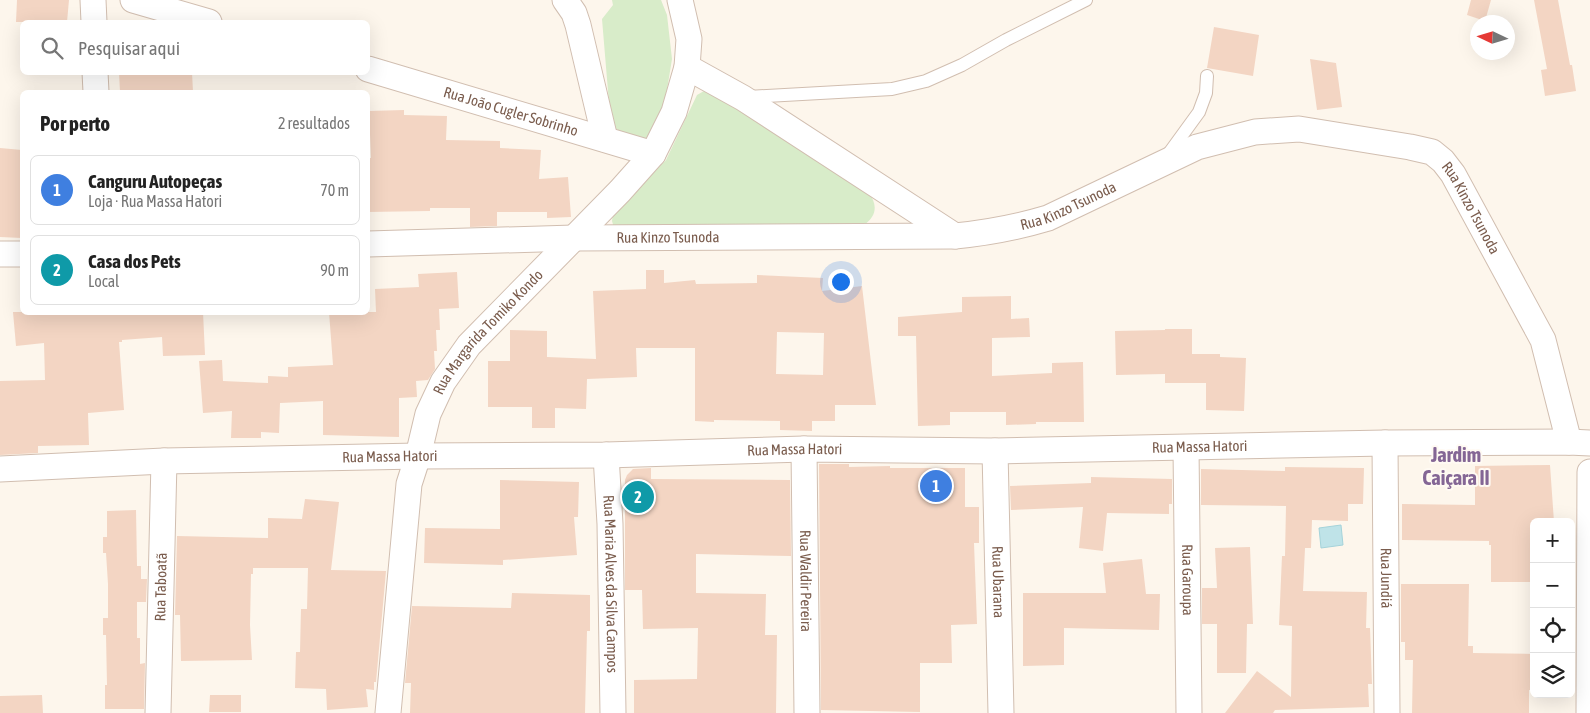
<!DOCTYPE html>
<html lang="pt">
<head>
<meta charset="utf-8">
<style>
  :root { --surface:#fff; --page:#f6f6f6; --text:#222; --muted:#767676; --line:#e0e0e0; --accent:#7c3aed }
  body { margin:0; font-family:"Asap Condensed",sans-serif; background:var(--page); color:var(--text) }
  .controls { position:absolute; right:15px; bottom:15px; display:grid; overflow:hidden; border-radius:8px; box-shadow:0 5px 20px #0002 }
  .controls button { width:45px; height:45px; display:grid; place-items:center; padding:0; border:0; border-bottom:1px solid var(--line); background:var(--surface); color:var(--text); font:25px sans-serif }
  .compass { position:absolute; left:1470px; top:15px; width:45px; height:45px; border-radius:50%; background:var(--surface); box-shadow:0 5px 20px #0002; rotate:274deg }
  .you { position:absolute; left:840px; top:281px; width:18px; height:18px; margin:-12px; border:4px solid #fff; border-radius:50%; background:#1a73e8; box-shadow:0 0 0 8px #1a73e833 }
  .badge { display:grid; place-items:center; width:32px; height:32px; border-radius:50%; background:var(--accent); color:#fff; font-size:16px; font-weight:700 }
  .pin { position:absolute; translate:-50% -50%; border:2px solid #fff; box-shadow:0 1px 5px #0006 }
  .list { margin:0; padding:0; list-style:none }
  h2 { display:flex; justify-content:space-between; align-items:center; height:65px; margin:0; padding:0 20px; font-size:21px }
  h2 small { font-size:16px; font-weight:400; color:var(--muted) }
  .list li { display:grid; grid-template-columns:32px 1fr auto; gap:15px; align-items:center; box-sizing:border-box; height:70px; margin:0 10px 10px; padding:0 10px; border:1px solid var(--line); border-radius:8px }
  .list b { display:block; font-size:19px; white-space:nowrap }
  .list p { margin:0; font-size:16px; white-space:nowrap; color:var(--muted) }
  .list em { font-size:16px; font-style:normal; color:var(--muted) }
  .icon { flex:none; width:28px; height:28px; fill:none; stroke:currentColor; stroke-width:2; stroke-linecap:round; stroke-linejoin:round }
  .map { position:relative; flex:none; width:1590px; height:713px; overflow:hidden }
  .search { position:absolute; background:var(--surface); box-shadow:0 5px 20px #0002; left:20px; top:20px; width:350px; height:55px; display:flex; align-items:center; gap:12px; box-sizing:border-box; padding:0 18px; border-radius:8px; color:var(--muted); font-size:19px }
  .panel { position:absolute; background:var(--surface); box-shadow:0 5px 20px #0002; left:20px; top:90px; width:350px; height:225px; border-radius:8px }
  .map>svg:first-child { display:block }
  .green { fill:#d8ecc9 }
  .water { fill:#bfe3e8; stroke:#a5d3da }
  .building { fill:#f3d5c3; fill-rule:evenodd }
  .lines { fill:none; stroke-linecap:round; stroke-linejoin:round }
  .lane-casing { stroke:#d1beb0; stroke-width:14 }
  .street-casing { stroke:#d1beb0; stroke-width:27 }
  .lane { stroke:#fff; stroke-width:12 }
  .street { stroke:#fff; stroke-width:25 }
  .labels { text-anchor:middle; stroke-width:4; stroke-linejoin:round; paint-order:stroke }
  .street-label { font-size:15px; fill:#7a5c4d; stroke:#fffaf3 }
  .district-label { font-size:20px; font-weight:bold; fill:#846695; stroke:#fffaf3 }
</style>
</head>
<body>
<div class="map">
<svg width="1590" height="713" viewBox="0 0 1590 713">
  <rect width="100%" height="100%" fill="#fdf6ec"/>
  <path class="green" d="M612,0H661L667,15L672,59L665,102L645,141L611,127L602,19L613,5Z
    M704,91L712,92L868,192C878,204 877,216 864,225L614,228L612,221L613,214L666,160L697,95Z"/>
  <path class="water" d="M1341,525L1343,545L1321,548L1319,528Z"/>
  <path class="building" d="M17,0H69L67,22H16Z
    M1471,0H1491L1485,21L1467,15Z
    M1534,0H1558L1570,65H1572L1576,91L1545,96L1541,70L1547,69Z
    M1214,27L1259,35L1253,76L1207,68Z
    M1310,59L1336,63L1342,107L1317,110Z
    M119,72H192L193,92H120Z
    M404,110V115L447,116L446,140L500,141V148L541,150L539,179L568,177L571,217L547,218V212H497V226L470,227V208H430V211L368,212V158H371L369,111Z
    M0,148L22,150V238L0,237Z
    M646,270H664V283L695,280L696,284L757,283V275L823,278L822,291L862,286L876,405H835V421H812V431L780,430V421L714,420V422L695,421V348H636L637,377L587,379L586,409L555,408V428H532V407H488V361H510V330L547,331V357L596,359L593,291L646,289ZM777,332L824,333L823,375L776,374Z
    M457,272L459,308L439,309L440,330H436L437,351H434L435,369L428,380L416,381L417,397L399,398V437L323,435V401L280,403L279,433L261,432V438H231L232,411L203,413L199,361L222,360L223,381L268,383V376L288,377V367L333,365L329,312H376L375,289L419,287L418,274Z
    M1011,296V319L1029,318L1030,337L992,338V376L1052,373V363L1083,362L1084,422H1036V424L1006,425V412H950V425L918,426L916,336H898V317L962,312V297Z
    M13,312H203L205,355L163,356L162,337L122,340V342H119L124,410L88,413L89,445L38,446V453L0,455V381L45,380L44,343L16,346Z
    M1165,329H1192V354H1220V357L1246,358L1244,411L1206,410V383H1165V374L1116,375L1115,331L1165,330Z
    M819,464H849V467L890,466V468H965V507H979V543H974L977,624L951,625L952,663H920V712L821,710Z
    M1550,465L1554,522H1534V582H1491V545H1489V541L1402,540V504L1475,505V466Z
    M1285,467L1364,468L1363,504H1348V521L1312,520L1311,548H1305L1303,591L1367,592L1366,628H1370L1372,684H1368L1369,707L1275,710L1273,713H1225L1257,671L1291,697L1292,626L1279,625L1282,556H1285L1286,506L1201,505V469L1285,471Z
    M651,468V479L790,480L791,556L696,554V593L766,594L765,635H777L776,713H634V680L697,679L698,628L643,629L642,590H625V480L627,475L633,469Z
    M1091,477L1172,479V504H1169V514L1107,513L1103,551L1079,548L1083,507L1011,510L1010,486L1091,483Z
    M500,480L579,482L578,517H574L577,555L503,560V565L424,563L425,528L500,529Z
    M305,499L339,502L331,570L386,571L376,682H374V690L366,689L368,707L327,710L326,689L295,688L296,652H300L301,609H307L308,568H253V574H251L250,625L252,660L181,661L180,615H175L177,536L268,538V518L302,519Z
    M136,510L137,566H141V579H147L146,602H137V638H140V664L145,663L144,709H105V685H107L106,635H103V618H108V584L106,553H103V537H107V511Z
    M1250,547L1253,624H1247L1246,673H1217V624H1202V588H1217L1215,548Z
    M1142,559L1146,594H1160L1159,630L1064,628V665L1023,666V593H1106L1103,563Z
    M1401,584H1469L1468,646H1473V653L1534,654V690H1529V713H1412L1413,660H1405V642H1401Z
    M512,593L590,595V631H587L585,713H410L411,683H405L412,606L511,608Z
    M42,695L43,713H0V696Z
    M210,695H241V712H209Z"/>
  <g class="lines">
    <g class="lane-casing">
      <path id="lane" d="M748,97L892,89L926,81L962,65L1006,40L1086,0
        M1167,156L1199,112L1206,93L1207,76"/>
    </g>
    <g class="street-casing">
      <g id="street">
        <path d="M93,0L94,22"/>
        <path d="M133,0L209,22"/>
        <path d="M565,0L574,13L578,25L605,139"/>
        <path d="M687,67L743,98L955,236"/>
        <path id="s1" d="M368,69L653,154"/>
        <path d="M95,72L96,92"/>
        <path id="s2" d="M368,244L574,238L955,236C986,233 1018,227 1048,218L1197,147L1255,132L1299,129L1410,147L1432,152L1443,161L1453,174L1543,340L1569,442"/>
        <path d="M0,254H22"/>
        <path id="s3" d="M1385,443L1387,713"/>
        <path id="s4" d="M1186,448L1189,713"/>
        <path id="s5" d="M804,449L807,713"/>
        <path id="s6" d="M995,451L1001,713"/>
        <path id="s7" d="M606,455L610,524L613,713"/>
        <path id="s8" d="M0,469L164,461L418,456L606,455L804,449L995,451L1385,443L1569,442L1590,443"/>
        <path id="s9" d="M158,713L164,461"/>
        <path id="s10" d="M388,713L409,484L418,456L428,414L443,382L469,345L620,191L653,154L674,112L687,67L689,39L680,0"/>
        <path d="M1589,713L1590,472"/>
      </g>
    </g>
    <use href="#lane" class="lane"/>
    <use href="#street" class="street"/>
  </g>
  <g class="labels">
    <g class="street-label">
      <text dy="5" stroke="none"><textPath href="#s1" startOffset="149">Rua João Cugler Sobrinho</textPath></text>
      <text dy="5" stroke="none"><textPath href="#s2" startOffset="705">Rua Kinzo Tsunoda</textPath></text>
      <text dy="5" stroke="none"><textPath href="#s2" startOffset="1155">Rua Kinzo Tsunoda</textPath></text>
      <text dy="5" stroke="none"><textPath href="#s2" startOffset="300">Rua Kinzo Tsunoda</textPath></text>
      <text dy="5" stroke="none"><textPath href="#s10" startOffset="405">Rua Margarida Tomiko Kondo</textPath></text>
      <text dy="5" stroke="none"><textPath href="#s8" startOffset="1200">Rua Massa Hatori</textPath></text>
      <text dy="5" stroke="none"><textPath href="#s8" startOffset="795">Rua Massa Hatori</textPath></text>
      <text dy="5" stroke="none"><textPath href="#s8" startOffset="390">Rua Massa Hatori</textPath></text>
      <text dy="5" stroke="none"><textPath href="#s3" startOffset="135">Rua Jundiá</textPath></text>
      <text dy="5" stroke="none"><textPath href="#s4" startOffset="132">Rua Garoupa</textPath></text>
      <text dy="5" stroke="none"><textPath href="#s5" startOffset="132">Rua Waldir Pereira</textPath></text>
      <text dy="5" stroke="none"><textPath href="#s6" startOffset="131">Rua Ubarana</textPath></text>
      <text dy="5" stroke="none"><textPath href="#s7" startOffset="129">Rua Maria Alves da Silva Campos</textPath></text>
      <text dy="5" stroke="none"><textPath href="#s9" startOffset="126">Rua Taboatã</textPath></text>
    </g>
    <g class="district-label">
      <text x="1456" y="462">Jardim<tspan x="1456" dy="23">Caiçara II</tspan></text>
    </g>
  </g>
</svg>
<div class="controls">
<button>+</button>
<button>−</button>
<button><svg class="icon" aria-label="locate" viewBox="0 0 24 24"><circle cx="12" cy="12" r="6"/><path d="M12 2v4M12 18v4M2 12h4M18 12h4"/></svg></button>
<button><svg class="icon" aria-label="layers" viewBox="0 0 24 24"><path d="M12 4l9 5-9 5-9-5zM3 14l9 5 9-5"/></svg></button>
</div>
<svg class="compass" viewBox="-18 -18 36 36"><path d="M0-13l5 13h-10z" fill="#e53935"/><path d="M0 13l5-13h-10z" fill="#767676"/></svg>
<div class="you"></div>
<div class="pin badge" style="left:936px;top:486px;background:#3f7fe0">1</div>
<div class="pin badge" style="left:638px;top:497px;background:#0f9aa8">2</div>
<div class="search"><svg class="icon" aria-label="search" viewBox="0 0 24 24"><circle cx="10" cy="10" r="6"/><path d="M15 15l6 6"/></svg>Pesquisar aqui</div>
<section class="panel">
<h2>Por perto<small>2 resultados</small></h2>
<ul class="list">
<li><span class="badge" style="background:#3f7fe0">1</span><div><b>Canguru Autopeças</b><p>Loja · Rua Massa Hatori</p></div><em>70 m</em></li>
<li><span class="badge" style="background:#0f9aa8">2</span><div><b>Casa dos Pets</b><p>Local</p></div><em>90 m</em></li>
</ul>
</section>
</div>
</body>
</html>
